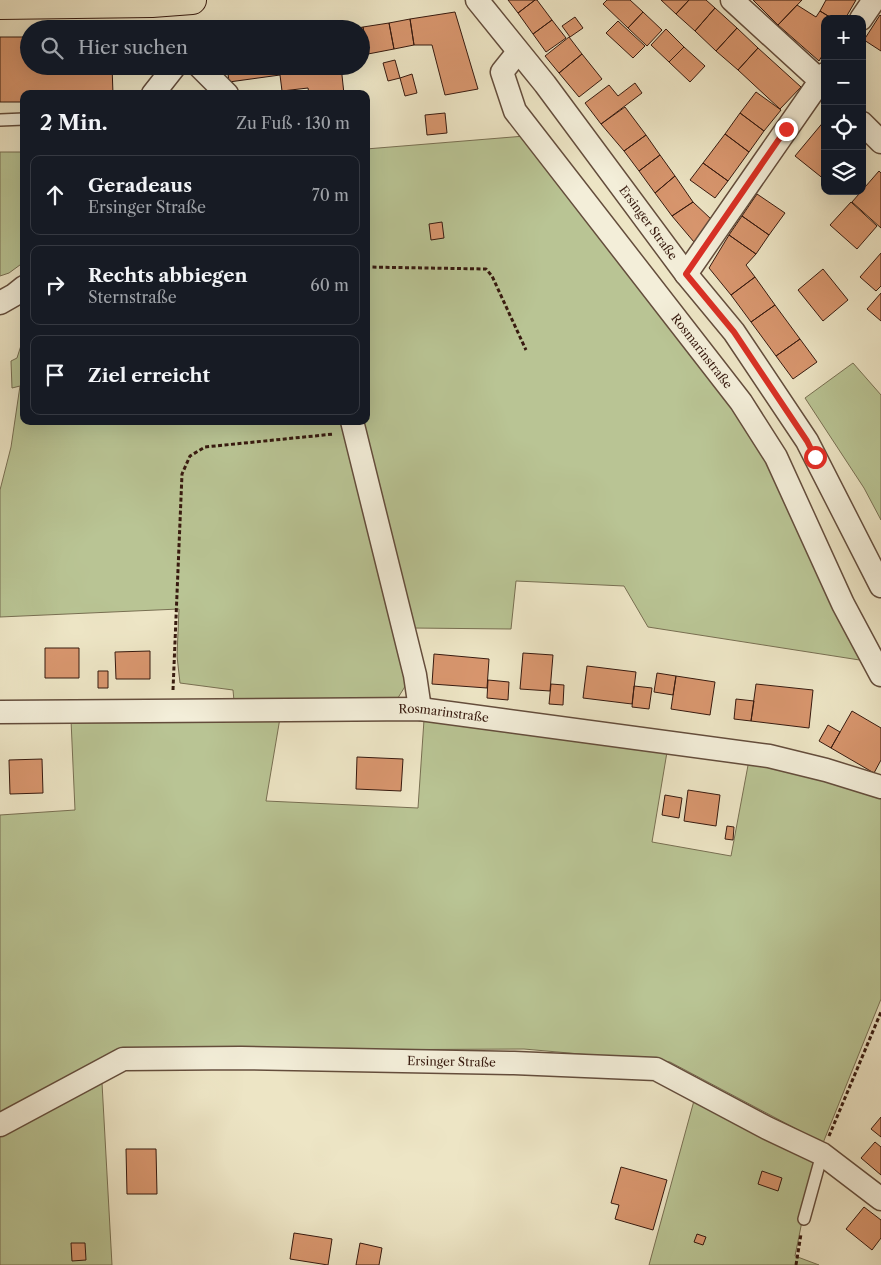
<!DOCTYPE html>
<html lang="de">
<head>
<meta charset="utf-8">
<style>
  :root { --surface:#171b24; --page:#20242c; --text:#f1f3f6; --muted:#9ea1a6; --line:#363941 }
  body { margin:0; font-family:"Libre Caslon Text",serif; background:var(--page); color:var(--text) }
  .controls { position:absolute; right:15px; top:15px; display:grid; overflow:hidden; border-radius:10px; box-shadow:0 5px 20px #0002 }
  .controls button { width:45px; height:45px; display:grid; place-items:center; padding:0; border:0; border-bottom:1px solid var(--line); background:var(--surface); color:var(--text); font:25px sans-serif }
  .stop { position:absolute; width:15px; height:15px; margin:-11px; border:4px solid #d93025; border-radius:50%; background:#fff }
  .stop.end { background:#d93025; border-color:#fff; box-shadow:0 1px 5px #0008 }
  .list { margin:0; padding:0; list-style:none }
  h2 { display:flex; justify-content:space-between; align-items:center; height:65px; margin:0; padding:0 20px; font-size:21px }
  h2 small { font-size:16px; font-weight:400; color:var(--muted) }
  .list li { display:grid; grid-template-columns:32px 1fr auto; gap:15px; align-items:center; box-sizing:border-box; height:80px; margin:0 10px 10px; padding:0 10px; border:1px solid var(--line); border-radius:10px }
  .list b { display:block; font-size:19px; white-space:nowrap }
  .list p { margin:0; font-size:16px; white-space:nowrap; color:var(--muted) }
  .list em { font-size:16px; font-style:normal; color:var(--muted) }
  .icon { flex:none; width:28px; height:28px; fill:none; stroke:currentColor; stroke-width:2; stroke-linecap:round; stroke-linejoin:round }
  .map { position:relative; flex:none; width:881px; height:1265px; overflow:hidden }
  .search { position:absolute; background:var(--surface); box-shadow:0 5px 20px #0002; left:20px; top:20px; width:350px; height:55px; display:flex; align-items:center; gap:12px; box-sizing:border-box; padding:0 18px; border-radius:28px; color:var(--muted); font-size:19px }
  .panel { position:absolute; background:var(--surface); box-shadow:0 5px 20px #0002; left:20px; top:90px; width:350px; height:335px; border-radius:10px }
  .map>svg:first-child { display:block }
  .green { fill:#b9c494; stroke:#786f52 }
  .building { fill:#d8966e; stroke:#371a0f }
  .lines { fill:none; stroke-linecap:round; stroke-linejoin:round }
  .service-casing { stroke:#644d3c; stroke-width:14 }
  .minor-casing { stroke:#644d3c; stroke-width:25 }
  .primary-casing { stroke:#371a0f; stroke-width:30 }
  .path { stroke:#371a0f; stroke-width:3; stroke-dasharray:4 2.5; stroke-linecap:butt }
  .service { stroke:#f3eed9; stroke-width:11 }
  .minor { stroke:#f3eed9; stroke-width:22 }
  .primary { stroke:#ede5c5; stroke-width:28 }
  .route { stroke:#d93025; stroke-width:6 }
  .labels { text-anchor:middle; stroke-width:4; stroke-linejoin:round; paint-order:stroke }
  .street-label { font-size:12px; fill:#371a0f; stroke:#f3eed9 }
</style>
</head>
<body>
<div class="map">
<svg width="881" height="1265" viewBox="0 0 881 1265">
  <rect width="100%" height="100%" fill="#ede5c5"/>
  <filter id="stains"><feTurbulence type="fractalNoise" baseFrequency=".004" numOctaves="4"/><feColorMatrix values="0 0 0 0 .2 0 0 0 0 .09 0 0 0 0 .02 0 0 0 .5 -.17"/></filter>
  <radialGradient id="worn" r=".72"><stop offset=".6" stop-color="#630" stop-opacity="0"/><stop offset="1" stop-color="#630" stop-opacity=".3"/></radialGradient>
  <path class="green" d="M525,136L770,456L866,661L648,627L624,586L516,581L511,629L412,628L360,421H366V149Z
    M0,152H24V262L9,273L0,276Z
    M24,336V421H348L409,680L396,701H234L233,690L180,683L177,656L179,609L0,617V490L11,447L20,386L12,388L11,361L17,358Z
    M853,363L881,395V520L864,488L805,398Z
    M281,712L266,801L418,808L424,720L668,746L652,842L731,856L749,760L881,794V999L823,1143L670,1062L524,1049L115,1051L0,1115V815L75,810L71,720Z
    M102,1083L112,1265H0V1135Z
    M695,1097L815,1157L795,1256L819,1265H649Z"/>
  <path class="building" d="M508,0H535L518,13Z
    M535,0H537L552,20L533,34L518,13Z
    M607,0H630L643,12L628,28L603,4Z
    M661,0H689L676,14Z
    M689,0H706L715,8L695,31L676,14Z
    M753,0H802L778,25Z
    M826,0H856L845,19H833L820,11Z
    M797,5L816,17L820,11L833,19H825V51L819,61L778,25Z
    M715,8L737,28L716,51L695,31Z
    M455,12L478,89L445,95L432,45H414L410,19Z
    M643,12L662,30L647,46L628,28Z
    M880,15L881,16V51L864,40Z
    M575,17L583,28L570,37L562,26Z
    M410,19L414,45L394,49L389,23Z
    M552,20L566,38L546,52L533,34Z
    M618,21L645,46L633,58L606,33Z
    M389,23L394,49L368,54L363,27Z
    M363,27L368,54L361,55V29H352Z
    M737,28L758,48L738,70L716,51Z
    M666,29L684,47L669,62L651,45Z
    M0,37H29V66H112L113,94H24V102H0Z
    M569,37L582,54L559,73L545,56Z
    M684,47L705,66L690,82L669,62Z
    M758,48L801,87L780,109L738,70Z
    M582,54L602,79L579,97L559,73Z
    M395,60L400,78L388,81L383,63Z
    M227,66H341L344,94H309L308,88L282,91L280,75L229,82Z
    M412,74L417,93L405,96L400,78Z
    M635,83L642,93L601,124L585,103L609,85L618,96Z
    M756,92L781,110L764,131L740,113Z
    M625,107L646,135L624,151L601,124Z
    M445,113L447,133L427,135L425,115Z
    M740,113L764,131L749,152L725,134Z
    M825,120V180L795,156Z
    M725,134L749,152L728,181L703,163Z
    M646,135L660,155L639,171L624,151Z
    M660,155L675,176L655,193L639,171Z
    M703,163L728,181L715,198L690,180Z
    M879,171L881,173V228L852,202Z
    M675,176L693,202L672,216L655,193Z
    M757,194L785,213L769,235L742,216Z
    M693,202L711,219L694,242L672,216Z
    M851,202L877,226L857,249L830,225Z
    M742,216L769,235L756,254L729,235Z
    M442,222L444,238L431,240L429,224Z
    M729,235L756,254L746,265L755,277L731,295L709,268Z
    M881,253V286L876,291L860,277Z
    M823,269L848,300L823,321L798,290Z
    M755,277L775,305L751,322L731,295Z
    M881,293V321L867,309Z
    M775,305L800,339L776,356L751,322Z
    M800,339L817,362L793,379L776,356Z
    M45,648H79V678H45Z
    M150,651V679H116L115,652Z
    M523,653L553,655L550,691L520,689Z
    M434,654L489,659L487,688L432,684Z
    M587,666L636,672L632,704L583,698Z
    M98,671H108V688H98Z
    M657,673L676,676L673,695L654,692Z
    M676,676L715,682L710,715L671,709Z
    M488,680L509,682L508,700L487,698Z
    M551,684L564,685L563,705L549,704Z
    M756,684L813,690L809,728L751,721Z
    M634,686L652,688L649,709L632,707Z
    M736,699L754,701L751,721L734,719Z
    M852,711L881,728V760L874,773L831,748Z
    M828,725L840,732L831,748L819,741Z
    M357,757L403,759L401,791L356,789Z
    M42,759L43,793L10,794L9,760Z
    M688,790L720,795L716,826L684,821Z
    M665,795L682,798L679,818L662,815Z
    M727,826L734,827L733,840L725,839Z
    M881,1117V1137L871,1129Z
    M875,1142L881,1147V1175L861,1158Z
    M126,1149H156L157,1194H127Z
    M621,1167L667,1180L653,1230L615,1219L619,1205L611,1203Z
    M762,1171L782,1178L778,1191L758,1184Z
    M864,1207L881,1220V1238L872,1250L846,1229Z
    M294,1233L332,1239L328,1265L290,1259Z
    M697,1234L706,1237L703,1245L694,1242Z
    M71,1243H85L86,1260L72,1261Z
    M360,1243L382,1248L379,1265H356Z"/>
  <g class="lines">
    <g class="service-casing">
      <path id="service" d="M0,120L24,119
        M804,1219L822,1154"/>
    </g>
    <g class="minor-casing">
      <g id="minor">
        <path id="s1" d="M477,0L545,84L686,274L734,332L807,441L881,586"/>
        <path d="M732,0L825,85"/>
        <path d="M861,19L874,0"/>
        <path id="s2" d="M518,52L502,72L515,111L741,402L776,457L843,604L881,675"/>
        <path d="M199,66L227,94"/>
        <path d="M153,94L175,66"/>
        <path d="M862,123L881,142"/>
        <path d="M686,274L825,74"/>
        <path d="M0,303L14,295L24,287"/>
        <path d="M352,421L415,675L420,709"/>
        <path id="s3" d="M0,712L420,709L769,756L826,770L881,787"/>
        <path id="s4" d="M0,1125L123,1059L241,1058L514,1063L656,1069L767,1128L822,1154L881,1199"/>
      </g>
    </g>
    <g class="primary-casing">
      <path id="primary" d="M0,5L152,3L192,0"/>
    </g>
    <path class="path" d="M366,267L486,269L492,276L526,350
      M173,690L182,474L190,456L205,447L334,434
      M829,1136L881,1012
      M796,1265L801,1234"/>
    <use href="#service" class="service"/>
    <use href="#minor" class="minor"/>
    <use href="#primary" class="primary"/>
  </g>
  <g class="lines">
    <path class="route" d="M786,129L686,274L734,332L807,441L815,457"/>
  </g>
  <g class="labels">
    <g class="street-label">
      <text dy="4" stroke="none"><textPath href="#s1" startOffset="281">Ersinger Straße</textPath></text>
      <text dy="4" stroke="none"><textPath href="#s2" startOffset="371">Rosmarinstraße</textPath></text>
      <text dy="4" stroke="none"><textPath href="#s3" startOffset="444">Rosmarinstraße</textPath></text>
      <text dy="4" stroke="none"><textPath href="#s4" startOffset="468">Ersinger Straße</textPath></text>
    </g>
  </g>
  <rect width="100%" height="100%" filter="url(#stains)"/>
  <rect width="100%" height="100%" fill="url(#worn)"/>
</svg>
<div class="controls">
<button>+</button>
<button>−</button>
<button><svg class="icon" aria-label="locate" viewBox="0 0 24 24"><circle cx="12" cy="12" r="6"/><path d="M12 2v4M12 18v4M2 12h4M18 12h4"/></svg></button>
<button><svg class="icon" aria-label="layers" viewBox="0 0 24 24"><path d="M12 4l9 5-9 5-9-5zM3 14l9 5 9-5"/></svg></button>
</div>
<div class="stop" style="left:815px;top:457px"></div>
<div class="stop end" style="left:786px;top:129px"></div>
<div class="search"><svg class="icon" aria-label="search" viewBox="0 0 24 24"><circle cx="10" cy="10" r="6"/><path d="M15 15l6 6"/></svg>Hier suchen</div>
<section class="panel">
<h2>2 Min.<small>Zu Fuß · 130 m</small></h2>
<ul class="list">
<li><svg class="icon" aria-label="ahead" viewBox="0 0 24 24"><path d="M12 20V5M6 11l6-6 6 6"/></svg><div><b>Geradeaus</b><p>Ersinger Straße</p></div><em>70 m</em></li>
<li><svg class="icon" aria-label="right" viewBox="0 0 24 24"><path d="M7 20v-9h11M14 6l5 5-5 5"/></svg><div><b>Rechts abbiegen</b><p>Sternstraße</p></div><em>60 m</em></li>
<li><svg class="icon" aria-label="arrive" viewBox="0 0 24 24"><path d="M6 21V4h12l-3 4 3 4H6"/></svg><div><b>Ziel erreicht</b></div></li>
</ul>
</section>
</div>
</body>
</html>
